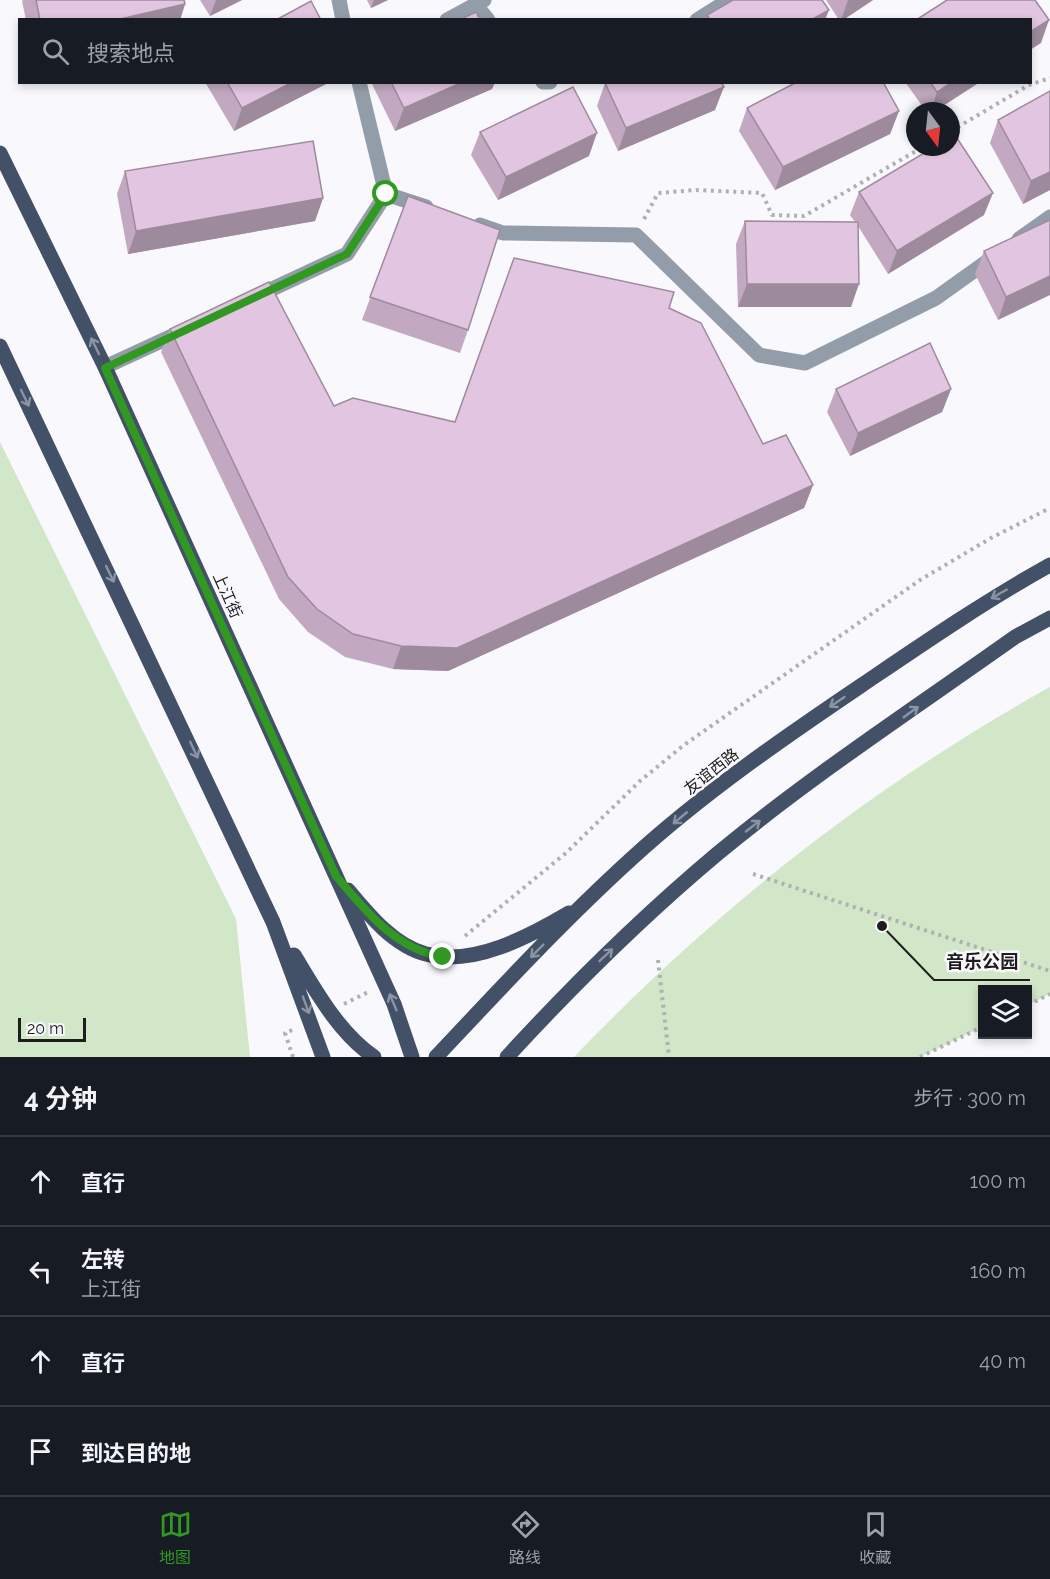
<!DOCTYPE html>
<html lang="zh">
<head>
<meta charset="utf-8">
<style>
  :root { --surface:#171b24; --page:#242831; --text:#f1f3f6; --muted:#9ea1a6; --line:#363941; --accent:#319922 }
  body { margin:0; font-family:Raleway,"Noto Sans SC",sans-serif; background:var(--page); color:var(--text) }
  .controls { position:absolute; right:18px; bottom:18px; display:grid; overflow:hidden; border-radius:0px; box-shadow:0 3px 9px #0003 }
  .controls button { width:54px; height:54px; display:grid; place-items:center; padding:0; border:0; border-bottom:2px solid var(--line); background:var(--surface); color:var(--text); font:30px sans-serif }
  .compass { position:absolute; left:906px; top:102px; width:54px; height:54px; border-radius:50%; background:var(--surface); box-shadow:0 3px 9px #0003; rotate:165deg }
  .scale { position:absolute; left:18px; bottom:15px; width:68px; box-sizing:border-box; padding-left:6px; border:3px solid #1d1d1e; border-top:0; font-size:16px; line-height:21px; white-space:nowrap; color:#1d1d1e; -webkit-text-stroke:4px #f9f8fc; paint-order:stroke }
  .stop { position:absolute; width:18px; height:18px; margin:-14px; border:4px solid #319922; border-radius:50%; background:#fff }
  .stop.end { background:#319922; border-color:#fff; box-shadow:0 2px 6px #0008 }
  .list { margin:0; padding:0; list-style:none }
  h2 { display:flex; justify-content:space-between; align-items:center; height:78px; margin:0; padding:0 24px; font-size:26px }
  h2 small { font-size:20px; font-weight:400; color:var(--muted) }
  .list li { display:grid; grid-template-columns:39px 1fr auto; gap:18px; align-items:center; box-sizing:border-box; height:90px; padding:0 24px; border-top:2px solid var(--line) }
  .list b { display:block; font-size:22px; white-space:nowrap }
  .list p { margin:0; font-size:20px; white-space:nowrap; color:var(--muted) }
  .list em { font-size:20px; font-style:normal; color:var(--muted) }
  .icon { flex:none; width:33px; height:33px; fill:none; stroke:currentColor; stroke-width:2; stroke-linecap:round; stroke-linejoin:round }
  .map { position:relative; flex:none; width:1050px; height:1057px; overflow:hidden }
  .search { position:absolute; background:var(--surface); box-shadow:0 3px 9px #0003; left:18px; right:18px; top:18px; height:66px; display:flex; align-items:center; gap:15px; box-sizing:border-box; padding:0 21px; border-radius:0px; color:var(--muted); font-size:22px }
  .sheet { height:438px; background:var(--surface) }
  nav { display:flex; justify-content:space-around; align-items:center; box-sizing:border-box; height:84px; border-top:2px solid var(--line); background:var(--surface); font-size:16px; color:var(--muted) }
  nav a { display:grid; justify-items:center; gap:3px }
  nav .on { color:var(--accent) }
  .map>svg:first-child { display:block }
  .green { fill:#d1e7c8 }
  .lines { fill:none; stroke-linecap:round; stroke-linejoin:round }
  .path { stroke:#b0afb2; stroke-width:4; stroke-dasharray:3 4.5; stroke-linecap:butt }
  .street { stroke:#939ca9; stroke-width:15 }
  .primary { stroke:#425167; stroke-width:15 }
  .wall { fill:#c2a9c1 }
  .shaded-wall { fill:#9e8a9d }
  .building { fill:#e2c5e0; stroke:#9e8a9d; stroke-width:1.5 }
  .oneway { stroke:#8b94a3 }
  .route { stroke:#319922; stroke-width:8 }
  .labels { text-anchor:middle; stroke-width:5; stroke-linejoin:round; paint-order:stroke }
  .street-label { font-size:16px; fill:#1d1d1e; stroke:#f9f8fc }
  .leader { fill:none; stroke:#1d1d1e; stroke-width:2 }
  .callout-dot { fill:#1d1d1e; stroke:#f9f8fc; stroke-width:2 }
  .callout-label { font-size:18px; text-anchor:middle; font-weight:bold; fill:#1d1d1e; stroke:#f9f8fc; stroke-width:5; stroke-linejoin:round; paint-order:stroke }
</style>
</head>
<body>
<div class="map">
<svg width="1050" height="1057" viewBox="0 0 1050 1057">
  <rect width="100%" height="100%" fill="#f9f8fc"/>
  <path class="green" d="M0,442L236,919L250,1057H0Z
    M1050,687V994L1028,1005V990H982V1027L920,1057H574C715,910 872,786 1050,687Z"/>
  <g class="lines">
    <path class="path" d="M951,131L1029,85L1050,78
      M644,219L658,193L696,190L762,193L772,215L804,216L923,147
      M753,874L1050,971
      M465,936L566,853L640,781L684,745L920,580L991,538L1050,508
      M658,960L669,1057
      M344,1004L370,991
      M1028,1005L1050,994
      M293,1057L285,1033L295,1029
      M920,1057L982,1027"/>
    <path class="street" d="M339,0L343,20
      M475,4L488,20
      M447,20L484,0
      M697,20L729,0
      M543,82H550
      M386,194L426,207
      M480,225L503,233L636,235L759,355L805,363L936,298L992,258
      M1019,239L1050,217
      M255,297L347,254L386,194L359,82
      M105,367L185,330"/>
    <path class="primary" d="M0,153L105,367L394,1004L412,1057
      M0,346L273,922L323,1057
      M348,890C368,914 394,946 426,954C473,967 530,936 569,913
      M294,955C316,991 338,1032 374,1057
      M436,1057C499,990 562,922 630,860C702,794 782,739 862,685C924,643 985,601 1050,565
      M507,1057C573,985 642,917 717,854C811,776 915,708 1015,637L1050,618"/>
  </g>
  <path class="wall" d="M23,0H184L185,4L180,20H26L22,1Z
    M200,0H242L210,16Z
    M367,0H388L371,8Z
    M826,0H873L843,20H839Z
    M205,82H330L234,131Z
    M371,82H495L492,89L395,131Z
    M905,82H980L935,111H926Z
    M605,83L715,110L618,151L597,106Z
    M1050,91V190L1023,204L990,143L998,120Z
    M747,108L899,111L890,134L775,190L739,131Z
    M480,132L589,156L498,200L471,155Z
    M125,171L323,198L315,221L128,254L117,194Z
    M859,192L984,215L888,274L858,226L851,307H738L736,244L745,221L855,222L850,215Z
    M408,196L468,330L460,353L362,320Z
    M1050,220L998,320L975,274L984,251Z
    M669,308L763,444L813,485L804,508L448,671L393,669L345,657L308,632L279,599L161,352L170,329L334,406L454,422Z
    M836,389H951L942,412L850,456L827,412Z"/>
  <path class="shaded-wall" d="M216,0H242L210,16Z
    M374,0H388L371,8Z
    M848,0H873L843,20H841Z
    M185,4L180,20H116Z
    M829,10L825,20H811Z
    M1049,20L1041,43L1030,50V32Z
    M293,82H330L234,131L242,108Z
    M463,82H495L492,89L395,131L404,108Z
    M952,82H980L935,111H931L937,92Z
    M724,87L715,110L618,151L626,128Z
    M899,111L890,134L775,190L783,167Z
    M597,133L589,156L498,200L506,177Z
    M1050,172V190L1023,204L1031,181Z
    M993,193L984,215L888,274L897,251Z
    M323,198L315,221L128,254L136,231Z
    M1050,276V295L998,320L1006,297Z
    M747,284H859L851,307H738Z
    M951,389L942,412L850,456L858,433Z
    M813,485L804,508L448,671L393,669L401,646Z"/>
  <path class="building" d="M36,0H184L185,4L116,20H40Z
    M733,0H822L829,10L811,20H710L707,15Z
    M947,0H1035L1049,20L1030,32V20H916Z
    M311,1L321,20H276Z
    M476,12L480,20H459Z
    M227,82H293L242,108Z
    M391,82H463L404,108Z
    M607,82H721L724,87L626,128L605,83Z
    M797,82H883L899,111L783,167L747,108Z
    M930,82H952L937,92Z
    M573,87L597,133L506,177L480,132Z
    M1050,91V172L1031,181L998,120Z
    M955,135L993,193L897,251L859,192L934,147H951V137Z
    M313,141L323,198L136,231L125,171Z
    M408,196L500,230L468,330L370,297Z
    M1050,220V276L1006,297L984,251Z
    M745,221L858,222L859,284H747Z
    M514,258L674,292L669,308L701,323L763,444L786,435L813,485L457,648L401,646L353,634L317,609L288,577L170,329L269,282L334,406L353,398L455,422Z
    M930,343L951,389L858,433L836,389Z"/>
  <defs><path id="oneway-shaft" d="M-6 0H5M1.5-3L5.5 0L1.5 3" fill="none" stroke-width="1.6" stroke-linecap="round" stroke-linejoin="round" transform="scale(1.5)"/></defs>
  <g class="oneway">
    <use href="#oneway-shaft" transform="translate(95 346) rotate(-116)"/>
    <use href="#oneway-shaft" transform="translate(25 398) rotate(64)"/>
    <use href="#oneway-shaft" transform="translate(110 574) rotate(64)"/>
    <use href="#oneway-shaft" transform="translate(999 594) rotate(150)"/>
    <use href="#oneway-shaft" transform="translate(837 702) rotate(146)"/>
    <use href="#oneway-shaft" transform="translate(911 712) rotate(-36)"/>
    <use href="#oneway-shaft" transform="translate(194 750) rotate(65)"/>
    <use href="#oneway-shaft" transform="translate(680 818) rotate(140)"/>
    <use href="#oneway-shaft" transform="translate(753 826) rotate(-38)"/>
    <use href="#oneway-shaft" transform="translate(537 951) rotate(135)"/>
    <use href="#oneway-shaft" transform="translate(606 955) rotate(-43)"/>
    <use href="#oneway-shaft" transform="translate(393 1002) rotate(-113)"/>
    <use href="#oneway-shaft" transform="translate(306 1005) rotate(70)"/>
  </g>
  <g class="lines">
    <path class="route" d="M386,194L347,254L105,368L336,876C366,911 395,949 443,957"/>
  </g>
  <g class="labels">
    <g class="street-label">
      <text transform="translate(228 595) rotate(66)" y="6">上江街</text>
      <text transform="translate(711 771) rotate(-38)" y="6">友谊西路</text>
    </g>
  </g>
  <path class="leader" d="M882 926L934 980H1030"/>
  <circle class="callout-dot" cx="882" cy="926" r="6"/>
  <g class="callout-label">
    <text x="982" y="968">音乐公园</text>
  </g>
</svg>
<div class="controls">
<button><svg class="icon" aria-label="layers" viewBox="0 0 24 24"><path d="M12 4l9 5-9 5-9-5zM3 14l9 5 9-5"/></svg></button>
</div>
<svg class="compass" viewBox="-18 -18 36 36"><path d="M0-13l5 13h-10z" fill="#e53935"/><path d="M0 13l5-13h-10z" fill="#9ea1a6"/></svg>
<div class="scale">20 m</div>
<div class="stop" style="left:386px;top:194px"></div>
<div class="stop end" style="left:443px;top:957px"></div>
<div class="search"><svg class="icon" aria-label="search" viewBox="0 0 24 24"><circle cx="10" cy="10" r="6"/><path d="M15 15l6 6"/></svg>搜索地点</div>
</div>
<section class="sheet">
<h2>4 分钟<small>步行 · 300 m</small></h2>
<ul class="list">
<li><svg class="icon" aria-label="ahead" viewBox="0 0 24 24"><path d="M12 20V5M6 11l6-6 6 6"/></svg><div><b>直行</b></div><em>100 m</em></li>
<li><svg class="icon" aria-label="left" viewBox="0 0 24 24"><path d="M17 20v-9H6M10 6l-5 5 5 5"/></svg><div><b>左转</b><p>上江街</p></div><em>160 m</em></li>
<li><svg class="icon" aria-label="ahead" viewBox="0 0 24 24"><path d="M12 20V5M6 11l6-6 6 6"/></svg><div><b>直行</b></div><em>40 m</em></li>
<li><svg class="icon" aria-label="arrive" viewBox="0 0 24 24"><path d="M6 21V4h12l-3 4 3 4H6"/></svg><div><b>到达目的地</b></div></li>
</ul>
</section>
<nav>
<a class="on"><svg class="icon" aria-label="map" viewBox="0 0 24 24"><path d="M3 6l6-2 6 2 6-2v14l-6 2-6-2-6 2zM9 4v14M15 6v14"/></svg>地图</a>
<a><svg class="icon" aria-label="directions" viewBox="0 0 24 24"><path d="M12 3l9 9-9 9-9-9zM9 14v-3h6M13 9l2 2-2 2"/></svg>路线</a>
<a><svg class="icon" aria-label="saved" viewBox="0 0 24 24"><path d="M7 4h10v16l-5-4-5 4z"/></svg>收藏</a>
</nav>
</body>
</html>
